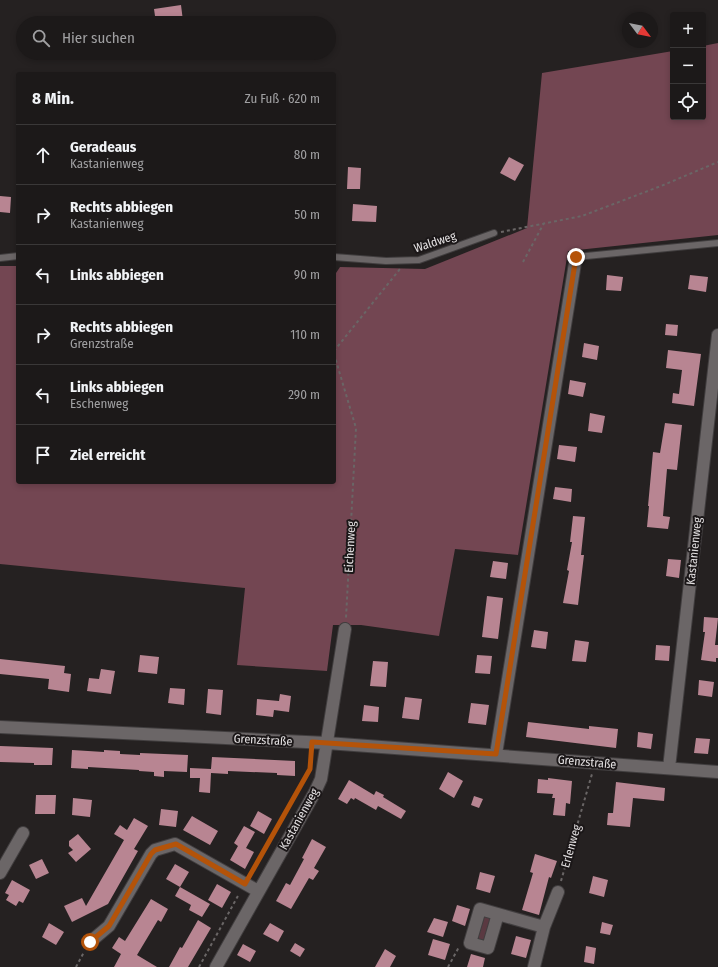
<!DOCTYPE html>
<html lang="de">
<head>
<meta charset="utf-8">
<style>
  :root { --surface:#1c1919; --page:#292626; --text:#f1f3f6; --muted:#a0a0a2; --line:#3a3838 }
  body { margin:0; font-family:"Fira Sans Condensed",sans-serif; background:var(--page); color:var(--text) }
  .controls { position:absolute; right:12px; top:12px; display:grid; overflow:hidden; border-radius:4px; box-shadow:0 2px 6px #0003 }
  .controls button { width:36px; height:36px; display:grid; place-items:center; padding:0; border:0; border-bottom:1px solid var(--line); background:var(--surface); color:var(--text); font:20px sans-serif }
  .compass { position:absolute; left:622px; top:12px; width:36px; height:36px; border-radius:50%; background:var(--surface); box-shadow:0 2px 6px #0003; rotate:122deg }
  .stop { position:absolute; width:12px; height:12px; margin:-9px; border:3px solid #b45309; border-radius:50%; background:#fff }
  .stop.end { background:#b45309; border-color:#fff; box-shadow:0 1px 4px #0008 }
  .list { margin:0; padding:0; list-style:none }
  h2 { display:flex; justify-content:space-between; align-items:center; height:52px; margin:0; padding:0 16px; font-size:17px }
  h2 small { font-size:13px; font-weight:400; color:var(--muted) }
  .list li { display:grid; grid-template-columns:26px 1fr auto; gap:12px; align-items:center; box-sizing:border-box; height:60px; padding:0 16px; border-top:1px solid var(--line) }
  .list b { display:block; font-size:15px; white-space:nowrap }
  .list p { margin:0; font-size:13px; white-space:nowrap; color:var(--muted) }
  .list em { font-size:13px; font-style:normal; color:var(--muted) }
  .icon { flex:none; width:22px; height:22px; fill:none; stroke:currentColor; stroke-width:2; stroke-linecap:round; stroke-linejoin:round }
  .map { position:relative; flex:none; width:718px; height:967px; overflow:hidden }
  .search { position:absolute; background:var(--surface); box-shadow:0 2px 6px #0003; left:16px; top:16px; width:320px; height:44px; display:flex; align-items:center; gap:10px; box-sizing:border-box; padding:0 14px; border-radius:22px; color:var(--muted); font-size:15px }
  .panel { position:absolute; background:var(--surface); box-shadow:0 2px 6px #0003; left:16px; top:72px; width:320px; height:412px; border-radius:4px }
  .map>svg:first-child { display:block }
  .green { fill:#5a3941 }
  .forest { fill:#734652 }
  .building { fill:#b88592 }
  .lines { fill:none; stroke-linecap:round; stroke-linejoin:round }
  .lane-casing { stroke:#413e3f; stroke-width:8 }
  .street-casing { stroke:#413e3f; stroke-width:14 }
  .path { stroke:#6a6666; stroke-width:2; stroke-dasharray:3 3; stroke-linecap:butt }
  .lane { stroke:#6b6667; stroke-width:6 }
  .street { stroke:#6b6667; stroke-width:12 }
  .route { stroke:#b45309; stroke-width:5 }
  .labels { text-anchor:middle; stroke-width:4; stroke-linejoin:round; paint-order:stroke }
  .street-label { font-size:12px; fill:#e4e1e2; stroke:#1b1718 }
</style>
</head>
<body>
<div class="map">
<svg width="718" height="967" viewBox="0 0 718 967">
  <rect width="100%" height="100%" fill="#252121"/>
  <path class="green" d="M486,916H490L491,919L486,939L483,940L479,939L478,936L483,918Z"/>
  <path class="forest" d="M718,43V235L568,251L518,555L455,549L439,636L361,625H333L327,671L237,665L245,588L0,564V266H18V482H334V276L340,267L425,269L527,228L542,73L673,51V117H703V46Z"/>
  <path class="building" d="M181,5L183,21L156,23L154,9Z
    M509,157L524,165L515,181L500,173Z
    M348,167L361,168L360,189H347Z
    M0,196L11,197L10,213L0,212Z
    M353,204L377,206L376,222L352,221Z
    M607,275L623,277L621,291L606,290Z
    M690,275L708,277L706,292L688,289Z
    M666,324L678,325L677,336L665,335Z
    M584,343L599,346L597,360L582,357Z
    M668,350L701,354L694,406L672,403L673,393L679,394L682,370L666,368Z
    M570,380L586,383L583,397L568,394Z
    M590,413L605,416L602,433L588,431Z
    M665,423L682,425L677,470L667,469L663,516L670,517L668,529L647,527L649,506H648L653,452L660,453Z
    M559,445L577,447L575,462L557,459Z
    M555,487L572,489L571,502L553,499Z
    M573,516L585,517L581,555H584L578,605L563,603L569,571L567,570L572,542H570Z
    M668,559L681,560L679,578L666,576Z
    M493,561L508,563L506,579L490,577Z
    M487,596L503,598L498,639L482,637Z
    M704,617L718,618L715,645H718V658H716V662L701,660L705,632H703Z
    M534,630L548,632L546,649L531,647Z
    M575,640L589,642L586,662L572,661Z
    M656,645L670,646L669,661L655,660Z
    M140,655L159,657L157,674L138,672Z
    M477,655L492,656L490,674L475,673Z
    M0,659L65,666L64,673L71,674L69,692L48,689L49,679L0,674Z
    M373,661L388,662L386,687L370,686Z
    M101,669L115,671L111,694L87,691L89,678L99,679Z
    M699,680L714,682L712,697L698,695Z
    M170,688L185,689L184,705L168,703Z
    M208,689L223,690L221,715L206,713Z
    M280,694L291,696L289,712L274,710L273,717L256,715L257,699L279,701Z
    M405,697L422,699L419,720L402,718Z
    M471,703L489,705L486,725L468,723Z
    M364,705L379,707L378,722L362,721Z
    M528,722L589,729V726L618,729L616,748L526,737Z
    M638,732L653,734L651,749L637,747Z
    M696,738L710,739L708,754L694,753Z
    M0,746L53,748L52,765H34V763L0,762Z
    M72,750L104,752V750L120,751V754L140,755V753L188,755L187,772L164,771V777L154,776V772L139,771V770L88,767V769L71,768Z
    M212,757L295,761V776L277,775V773L228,771V774L211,773L210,793L199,792L200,778H190V768L211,769Z
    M448,772L463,781L454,798L439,789Z
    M548,778L572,781L570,804L566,803L565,816L553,815L555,798H552L553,794L537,793L538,779L548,780Z
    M349,780L374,795L376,791L384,795L383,797L406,811L401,819L378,806L376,810L355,798L354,800L351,798L347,804L338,799Z
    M616,782L665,788L664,801L633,798L630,827L607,825L608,813H613Z
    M36,795H56L55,814H35Z
    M474,796L483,799L479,808L471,805Z
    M73,798L92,800L90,817L72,815Z
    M161,809L178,811L176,827L159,825Z
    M258,811L272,819L264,834L250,826Z
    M192,816L218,831L210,845L183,830Z
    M134,818L148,826L134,849L138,851L108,904L72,922L64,906L82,898L86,906L124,840L114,834L120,825L127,830Z
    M244,826L255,832L246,848L254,852L245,869L230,860L238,846L234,843Z
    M78,834L91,849L76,862L68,853L73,850L69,846V841Z
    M312,839L326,847L314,868L319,871L313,880L309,878L291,909L276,901L286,883L290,885L304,859L302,858Z
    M535,854L557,861L551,878L549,877L539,915L522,910L533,873L530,872Z
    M42,859L49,873L36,879L29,865Z
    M175,864L189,872L180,887L166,879Z
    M480,872L495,876L490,893L476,889Z
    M593,876L608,880L604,897L589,893Z
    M12,880L30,890L23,903L19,901L16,906L6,900L9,895L5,893Z
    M217,884L231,892L222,908L208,900Z
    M180,887L210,904L202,917L189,910L191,905L175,896Z
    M151,899L168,909L161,922L158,920L137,955L157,967H114L121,954L112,948L119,937L125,941Z
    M457,905L470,909L465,926L452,921Z
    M434,918L448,922L443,937L427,932Z
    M198,920L211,928L188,967H169L180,947L182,948Z
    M602,922L613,925L610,935L600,933Z
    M49,923L64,932L56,945L42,937Z
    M270,923L284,931L278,942L263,934Z
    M516,936L531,940L526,958L511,954Z
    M433,939L450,944L445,960L428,955Z
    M295,943L305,949L300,957L290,951Z
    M243,944L256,951L250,962L237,955Z
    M586,946L596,948L594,964L584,962Z
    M385,949L396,956L390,967H375Z
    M471,954L485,958L483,967H467Z"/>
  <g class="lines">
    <g class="lane-casing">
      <path id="lane" d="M334,257L386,261L419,260L494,233
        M576,257L718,243
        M0,258L18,256"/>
    </g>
    <g class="street-casing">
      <path id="street" d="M0,727L327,743L718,772
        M496,754L576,257
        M669,768L718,335
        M0,873L23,833
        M498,914L488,948L470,943L480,909L544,927
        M90,942L109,926L151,854L155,850L175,844L258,891
        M216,967L315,792L321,779L345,629
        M534,967L544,927L558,892"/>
    </g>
    <path class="path" d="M501,232L582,216L661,186L718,162
      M523,262L544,223
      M334,351L400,269
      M334,354L356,428L346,618
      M310,765L311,753
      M250,875L310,769
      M561,881L592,774
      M76,967L84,952
      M199,967L239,894
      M448,967L459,947"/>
    <use href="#lane" class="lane"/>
    <use href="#street" class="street"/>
  </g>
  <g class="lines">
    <path class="route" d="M90,942L109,926L151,854L155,850L176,844L245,884L310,769L312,742L496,754L576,257"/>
  </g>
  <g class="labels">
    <g class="street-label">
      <text transform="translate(435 242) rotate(-18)" y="4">Waldweg</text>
      <text transform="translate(350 547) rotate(-87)" y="4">Eichenweg</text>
      <text transform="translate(694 551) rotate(-84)" y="4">Kastanienweg</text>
      <text transform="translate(263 740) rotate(3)" y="4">Grenzstraße</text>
      <text transform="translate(587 762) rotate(5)" y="4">Grenzstraße</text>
      <text transform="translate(299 819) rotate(-61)" y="4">Kastanienweg</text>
      <text transform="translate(571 846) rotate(-74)" y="4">Erlenweg</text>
    </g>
  </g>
</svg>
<div class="controls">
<button>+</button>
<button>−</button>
<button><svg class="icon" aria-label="locate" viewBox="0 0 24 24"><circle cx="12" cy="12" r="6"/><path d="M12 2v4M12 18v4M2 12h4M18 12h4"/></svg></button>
</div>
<svg class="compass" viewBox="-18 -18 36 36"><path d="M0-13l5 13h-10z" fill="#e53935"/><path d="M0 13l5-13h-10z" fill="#a0a0a2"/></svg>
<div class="stop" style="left:90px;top:942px"></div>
<div class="stop end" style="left:576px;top:257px"></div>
<div class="search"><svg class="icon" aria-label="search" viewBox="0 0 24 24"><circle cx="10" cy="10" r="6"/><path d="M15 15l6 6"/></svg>Hier suchen</div>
<section class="panel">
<h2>8 Min.<small>Zu Fuß · 620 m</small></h2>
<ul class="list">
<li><svg class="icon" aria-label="ahead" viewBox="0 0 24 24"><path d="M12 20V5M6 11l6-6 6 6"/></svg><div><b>Geradeaus</b><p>Kastanienweg</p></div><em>80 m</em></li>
<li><svg class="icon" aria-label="right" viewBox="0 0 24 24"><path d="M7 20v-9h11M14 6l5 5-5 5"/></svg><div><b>Rechts abbiegen</b><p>Kastanienweg</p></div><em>50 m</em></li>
<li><svg class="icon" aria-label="left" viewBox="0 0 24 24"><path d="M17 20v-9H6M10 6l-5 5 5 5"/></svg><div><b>Links abbiegen</b></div><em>90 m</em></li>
<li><svg class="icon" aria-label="right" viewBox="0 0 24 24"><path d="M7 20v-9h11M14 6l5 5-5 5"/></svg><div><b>Rechts abbiegen</b><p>Grenzstraße</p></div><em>110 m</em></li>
<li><svg class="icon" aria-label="left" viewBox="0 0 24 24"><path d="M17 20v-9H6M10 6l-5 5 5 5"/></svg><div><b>Links abbiegen</b><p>Eschenweg</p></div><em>290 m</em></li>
<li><svg class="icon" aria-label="arrive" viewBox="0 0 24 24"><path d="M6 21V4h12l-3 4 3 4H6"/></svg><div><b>Ziel erreicht</b></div></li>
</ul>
</section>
</div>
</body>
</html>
